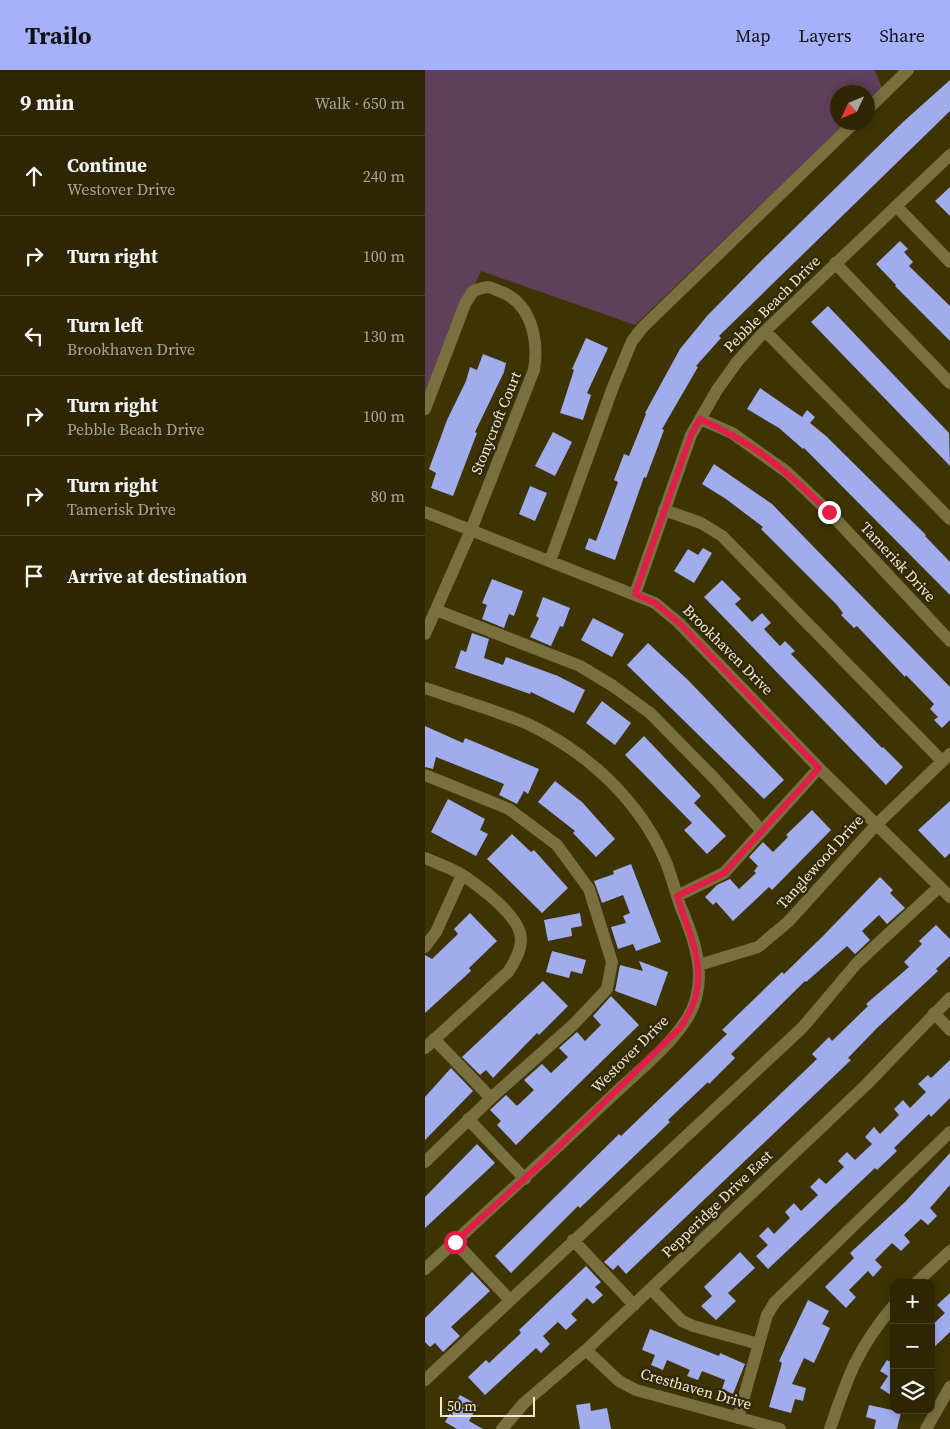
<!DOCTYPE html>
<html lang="en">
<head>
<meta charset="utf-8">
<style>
  :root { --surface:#2e2602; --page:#3a3211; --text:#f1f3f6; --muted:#a7a599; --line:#494324; --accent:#a5b1fc }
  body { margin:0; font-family:"Source Serif 4",serif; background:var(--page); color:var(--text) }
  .controls { position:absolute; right:15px; bottom:15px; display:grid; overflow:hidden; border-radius:10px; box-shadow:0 2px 8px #0003 }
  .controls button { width:45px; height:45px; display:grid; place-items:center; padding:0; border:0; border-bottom:1px solid var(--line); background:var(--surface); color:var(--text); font:25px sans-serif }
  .compass { position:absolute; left:405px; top:15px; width:45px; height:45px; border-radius:50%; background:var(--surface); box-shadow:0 2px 8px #0003; rotate:226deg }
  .scale { position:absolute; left:15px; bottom:12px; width:95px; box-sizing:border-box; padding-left:5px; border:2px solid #f1eacc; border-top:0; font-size:14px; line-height:18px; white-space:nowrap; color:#f1eacc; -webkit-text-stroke:4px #312a0a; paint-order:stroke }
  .stop { position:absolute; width:15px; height:15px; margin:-11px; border:4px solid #e11d48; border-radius:50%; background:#fff }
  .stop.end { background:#e11d48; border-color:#fff; box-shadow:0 1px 5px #0008 }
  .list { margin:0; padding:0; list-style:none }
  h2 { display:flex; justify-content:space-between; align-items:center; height:65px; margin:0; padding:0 20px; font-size:21px }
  h2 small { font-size:16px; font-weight:400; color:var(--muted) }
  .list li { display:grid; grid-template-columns:32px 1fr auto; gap:15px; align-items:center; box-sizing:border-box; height:80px; padding:0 20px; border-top:1px solid var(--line) }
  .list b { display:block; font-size:19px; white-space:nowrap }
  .list p { margin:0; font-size:16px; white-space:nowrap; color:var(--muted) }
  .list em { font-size:16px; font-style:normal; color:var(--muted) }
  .icon { flex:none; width:28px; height:28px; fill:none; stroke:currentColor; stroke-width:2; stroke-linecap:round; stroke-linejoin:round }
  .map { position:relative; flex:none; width:525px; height:1359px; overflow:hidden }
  header { display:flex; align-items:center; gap:30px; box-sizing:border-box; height:70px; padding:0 25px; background:var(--accent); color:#111 }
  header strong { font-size:24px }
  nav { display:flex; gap:28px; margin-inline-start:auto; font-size:18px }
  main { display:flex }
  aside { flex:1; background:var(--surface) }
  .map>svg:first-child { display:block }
  .green { fill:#603f58 }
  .building { fill:#a1aced }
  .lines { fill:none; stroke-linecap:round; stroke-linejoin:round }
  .minor { stroke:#7a6f3e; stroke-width:12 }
  .route { stroke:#e11d48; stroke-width:6 }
  .labels { text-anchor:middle; stroke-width:5; stroke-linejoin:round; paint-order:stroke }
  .street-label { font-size:15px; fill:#f1eacc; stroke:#312a0a }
</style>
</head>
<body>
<header>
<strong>Trailo</strong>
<nav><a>Map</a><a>Layers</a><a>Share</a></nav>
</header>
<main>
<aside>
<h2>9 min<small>Walk · 650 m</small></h2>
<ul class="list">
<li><svg class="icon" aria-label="ahead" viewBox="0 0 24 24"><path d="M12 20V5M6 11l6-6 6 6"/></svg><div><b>Continue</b><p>Westover Drive</p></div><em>240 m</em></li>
<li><svg class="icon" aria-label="right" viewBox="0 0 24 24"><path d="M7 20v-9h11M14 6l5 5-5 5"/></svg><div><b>Turn right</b></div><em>100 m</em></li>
<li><svg class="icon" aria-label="left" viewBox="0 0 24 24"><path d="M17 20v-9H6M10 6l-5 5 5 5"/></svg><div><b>Turn left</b><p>Brookhaven Drive</p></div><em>130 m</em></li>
<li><svg class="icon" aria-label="right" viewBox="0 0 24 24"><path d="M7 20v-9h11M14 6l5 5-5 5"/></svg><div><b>Turn right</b><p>Pebble Beach Drive</p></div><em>100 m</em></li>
<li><svg class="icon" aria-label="right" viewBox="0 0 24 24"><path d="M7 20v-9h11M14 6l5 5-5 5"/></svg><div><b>Turn right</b><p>Tamerisk Drive</p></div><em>80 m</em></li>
<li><svg class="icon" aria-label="arrive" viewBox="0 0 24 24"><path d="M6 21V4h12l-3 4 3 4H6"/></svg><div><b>Arrive at destination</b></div></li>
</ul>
</aside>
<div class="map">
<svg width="525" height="1359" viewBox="0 0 525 1359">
  <rect width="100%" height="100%" fill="#3d3303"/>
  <path class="green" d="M0,0H450L457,18L443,32L442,22H412V52L421,53L210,255L56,201L0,324Z"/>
  <path class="building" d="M525,10V41L294,266L296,268L271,296L273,297L237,359L239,360L221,408L219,407L190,490L160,479L164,468L171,471L193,412L189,410L199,384L204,386L221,344L220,343L255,279L282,246L333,194L478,52Z
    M525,117V146L510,131Z
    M475,171L483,179L479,182L488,192L484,196L525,236V271L470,216L471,215L451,194Z
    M403,236L524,363L525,396L386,252Z
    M161,268L183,278L162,323L166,325L158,350L135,343L149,300L147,299Z
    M58,284L81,293L79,302L50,362L52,363L28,426L6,418L11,403L4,399L22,350L41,311L45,297L52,300Z
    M335,318L377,347L382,340L390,347L385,353L401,366L501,465L500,466L525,492V525L379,378L378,379L354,358L322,339Z
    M128,362L147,372L130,406L110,396Z
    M289,394L347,434L525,617V650L517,658L509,650L513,647L505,639L509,634L481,605L480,607L432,556L429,558L416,545L418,543L412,535L336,459L338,457L301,429L277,414Z
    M105,416L122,423L110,451L94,444Z
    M278,478L287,483L269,513L249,501L263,479L273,485Z
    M67,509L98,521L89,546L84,544L79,558L57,549L62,535L57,533Z
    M297,510L316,529L310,534L327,552L337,543L346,553L339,559L355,576L360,571L370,581L366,584L457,678L458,677L478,697L461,715L279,527Z
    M118,527L145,538L138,557L135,556L126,576L105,567L114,548L111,546Z
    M168,548L199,564L187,587L156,570Z
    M47,563L64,569L59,588L78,595L81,587L133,606L160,620L149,643L106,622L105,624L30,598L36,580L41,582Z
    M223,573L263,610L359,710L339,729L202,595Z
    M177,631L206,653L190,675L161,653Z
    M0,656L38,673L40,668L114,699L103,724L99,721L92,734L74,725L79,714L11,687L8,699L0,697Z
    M219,666L276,726L269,733L301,766L282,784L259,760L267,753L200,685Z
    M130,711L157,732L190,769L171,787L148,763L150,761L113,732Z
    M23,729L60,749L55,760L63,764L51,786L6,762Z
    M525,731V783L520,788L493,760Z
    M387,740L406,760L347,820L344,817L308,851L291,832L288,835L280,827L292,815L305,809L314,819L331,803L329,801L333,796L324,787L338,772L348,782L363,767L361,765Z
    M87,764L106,782L109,780L143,818L117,843L62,789Z
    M206,794L236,872L211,881L208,874L193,879L186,857L201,853L198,846L205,843L198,825L177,833L169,811L189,804L188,801Z
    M455,807L468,820L465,823L480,838L462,854L454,845L437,861L445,870L430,884L422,876L381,912L380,911L306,984L310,988L284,1014L283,1012L243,1050L245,1052L155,1138L153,1136L86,1203L70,1186L194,1064L196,1066L302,964L297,960L357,902L359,904L398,866Z
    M45,843L72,871L44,898L46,901L0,943V885L7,889L33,864L29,859Z
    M155,843L157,856L146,858L147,866L123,871L119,850Z
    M511,855L525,869V886L511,899L513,901L452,958L423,988L426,990L201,1204L193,1195L188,1200L179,1192L392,989L387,984L404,967L407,971L443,936L441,934L484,897L479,892L497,874L494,871Z
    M127,881L161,890L157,904L146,901L144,908L121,902Z
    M214,891L243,902L231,936L190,921L195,895L218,901Z
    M118,911L143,936L114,965L112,963L68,1008L61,1000L55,1005L37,987Z
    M186,926L214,955L91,1075L72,1055L76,1051L65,1040L81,1025L92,1036L109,1020L99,1010L117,994L126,1003L143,987L134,978L152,962L160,971L176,955L168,946Z
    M525,990V1028L506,1047L504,1044L469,1078L472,1081L452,1100L450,1098L343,1199L331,1186L343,1175L334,1166L343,1157L349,1164L365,1148L360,1142L369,1133L376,1141L393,1125L385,1117L394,1108L401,1114L419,1097L413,1091L422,1082L430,1090L447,1074L440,1067L449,1057L455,1064L474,1045L469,1039L478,1030L485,1038L501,1022L493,1014L503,1005L506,1008Z
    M26,998L48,1021L0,1070V1027Z
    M52,1074L70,1093L0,1158V1127Z
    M525,1083V1115L505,1138L512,1146L503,1155L496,1149L479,1165L485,1172L476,1181L467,1173L450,1190L457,1197L448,1207L443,1201L424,1220L431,1227L421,1238L400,1217L429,1188L425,1183L480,1132Z
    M315,1182L330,1198L303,1223L311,1231L291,1250L276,1236L287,1226L279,1217Z
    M161,1196L176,1212L170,1217L178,1225L168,1234L162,1228L146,1244L152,1250L141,1260L133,1252L118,1266L125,1274L116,1283L111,1278L60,1325L43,1307L61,1290L64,1293L96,1263L94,1260Z
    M47,1202L65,1221L26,1257L35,1266L18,1282L10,1273L5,1277L0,1272V1248Z
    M525,1223V1262L506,1280V1256L520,1243L512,1235Z
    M383,1230L404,1241L397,1254L405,1258L389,1293L379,1288L367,1314L381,1318L378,1331L370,1329L366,1343L344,1337L357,1293L354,1291Z
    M225,1259L294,1286L295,1283L320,1294L308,1324L297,1319L300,1310L277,1301L273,1310L262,1306L265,1300L242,1290L238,1300L226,1295L230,1285L217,1280Z
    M462,1290L469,1294V1327L455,1318L463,1306L455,1301Z
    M35,1325L53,1335L44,1351L58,1359H32L20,1352Z
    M165,1333L166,1341L182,1338L186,1359H155L151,1335Z
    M444,1335L476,1342L472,1359H449L451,1350L441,1347Z"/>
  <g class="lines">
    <path class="minor" d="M442,40L483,0
      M471,136L525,192
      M410,193L525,313
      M340,261L525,449
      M0,339L40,234L48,221C52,220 59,217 63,217C66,217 71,220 74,221C106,232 114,269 109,300L46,460L0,564
      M275,349L307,363L362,402L404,442L525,571
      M239,440L276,453L297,466L517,691
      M0,442L230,533L254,553L394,698L525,827
      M125,491L188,317L207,271L218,257L430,52
      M210,524L266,365L292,320L312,292L338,263L525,85
      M11,540L155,596L188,616L225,643L289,708L337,761
      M0,618C34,630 70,640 103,654C162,682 214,730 240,790C247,806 250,822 256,838C271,872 284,912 263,947C245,977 213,1001 188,1025C126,1084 63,1141 0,1199
      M0,705L84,739L132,775L164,819L187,892L182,919L149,954L66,1028L0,1092
      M0,788C13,794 27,798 39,806C55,817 90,843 95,863C99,876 90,891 83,902L0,978
      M252,826L299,803L394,698
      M0,877L11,862L37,805
      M274,895L333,877L363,852L451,755L525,684
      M509,943L525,960
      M9,969L66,1028
      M43,1049L100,1109
      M148,1170L209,1235
      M30,1172L85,1230
      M491,1213L525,1181
      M226,1219L257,1251L268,1256L334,1274
      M161,1280L194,1311L211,1320L355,1359
      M0,1310L378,957L432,893L514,817
      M313,1348L342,1245L350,1232L525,1062
      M77,1359L99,1333L161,1280L441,1015L525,928
      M405,1359C423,1306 432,1279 469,1235
      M501,1359L525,1317"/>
  </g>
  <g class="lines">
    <path class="route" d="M30,1172L118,1092L255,958C289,910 268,876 252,826L299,803L394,698L254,553L230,533L210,524L266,365L275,349C332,375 360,400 404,442"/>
  </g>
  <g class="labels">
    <g class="street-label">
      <text transform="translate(347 234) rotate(-45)" y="5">Pebble Beach Drive</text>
      <text transform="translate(71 353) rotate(-68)" y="5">Stonycroft Court</text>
      <text transform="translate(473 492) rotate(47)" y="5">Tamerisk Drive</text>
      <text transform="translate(303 580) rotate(45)" y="5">Brookhaven Drive</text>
      <text transform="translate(395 792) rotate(-48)" y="5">Tanglewood Drive</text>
      <text transform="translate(205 984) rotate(-45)" y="5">Westover Drive</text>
      <text transform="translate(292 1134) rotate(-44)" y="5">Pepperidge Drive East</text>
      <text transform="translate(271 1319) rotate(16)" y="5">Cresthaven Drive</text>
    </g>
  </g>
</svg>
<div class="controls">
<button>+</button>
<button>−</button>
<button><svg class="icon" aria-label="layers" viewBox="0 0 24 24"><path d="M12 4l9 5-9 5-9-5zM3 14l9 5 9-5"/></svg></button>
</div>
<svg class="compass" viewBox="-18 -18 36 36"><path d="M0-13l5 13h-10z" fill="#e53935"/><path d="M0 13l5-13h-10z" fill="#a7a599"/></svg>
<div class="scale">50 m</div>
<div class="stop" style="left:30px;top:1172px"></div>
<div class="stop end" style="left:404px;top:442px"></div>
</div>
</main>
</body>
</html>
